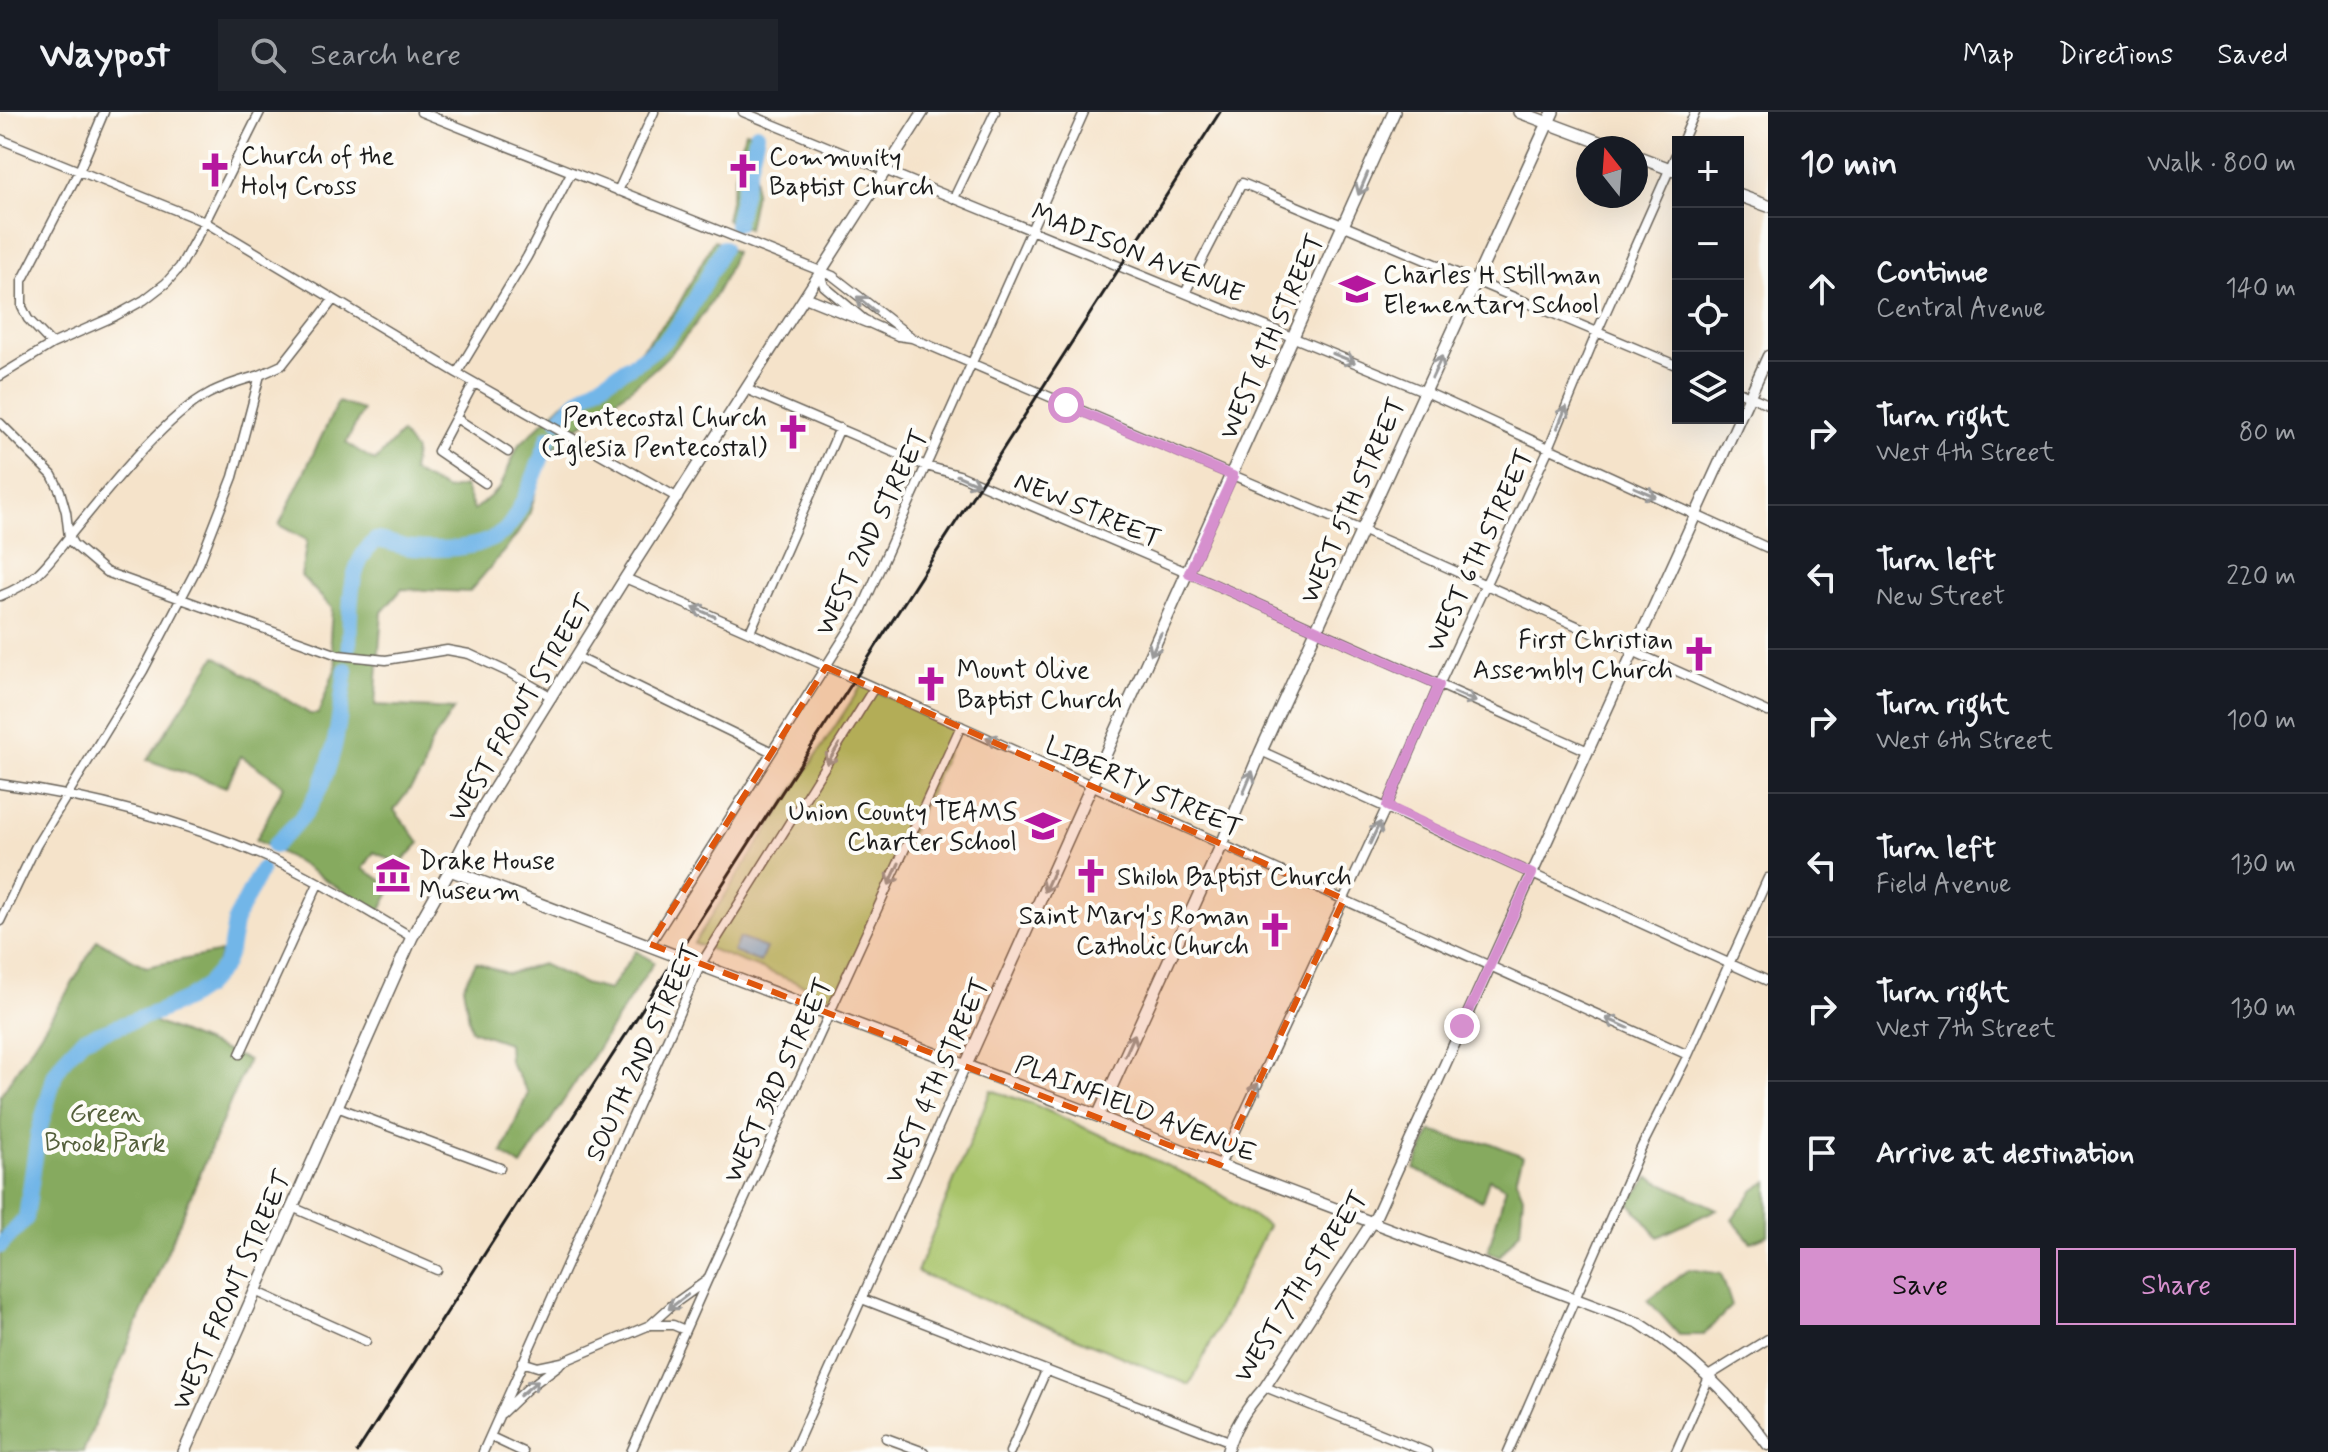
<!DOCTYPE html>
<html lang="en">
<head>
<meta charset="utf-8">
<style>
  :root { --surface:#171b24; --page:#20242c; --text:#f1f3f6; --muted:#9ea1a6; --line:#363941; --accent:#d690ce }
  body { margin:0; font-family:Mynerve,sans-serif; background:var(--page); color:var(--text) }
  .controls { position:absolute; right:24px; top:24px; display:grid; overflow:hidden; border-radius:0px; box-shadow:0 8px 32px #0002 }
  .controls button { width:72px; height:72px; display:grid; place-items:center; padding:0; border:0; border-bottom:2px solid var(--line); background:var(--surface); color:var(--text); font:40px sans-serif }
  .compass { position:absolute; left:1576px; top:24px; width:72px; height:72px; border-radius:50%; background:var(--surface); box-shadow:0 8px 32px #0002; rotate:343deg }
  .stop { position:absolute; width:24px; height:24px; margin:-18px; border:6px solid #d690ce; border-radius:50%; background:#fff }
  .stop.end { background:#d690ce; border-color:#fff; box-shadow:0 2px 8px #0008 }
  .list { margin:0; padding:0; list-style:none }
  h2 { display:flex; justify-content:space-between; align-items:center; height:104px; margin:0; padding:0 32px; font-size:34px }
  h2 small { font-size:26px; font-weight:400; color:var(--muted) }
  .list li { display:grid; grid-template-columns:52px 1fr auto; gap:24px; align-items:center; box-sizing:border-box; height:144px; padding:0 32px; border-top:2px solid var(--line) }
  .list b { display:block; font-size:30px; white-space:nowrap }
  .list p { margin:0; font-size:26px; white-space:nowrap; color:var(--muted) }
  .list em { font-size:26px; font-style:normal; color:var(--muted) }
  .actions { display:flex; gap:16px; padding:24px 32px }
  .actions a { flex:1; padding:18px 0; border:2px solid var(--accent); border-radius:0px; text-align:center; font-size:28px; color:var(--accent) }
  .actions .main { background:var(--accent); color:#111 }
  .icon { flex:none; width:44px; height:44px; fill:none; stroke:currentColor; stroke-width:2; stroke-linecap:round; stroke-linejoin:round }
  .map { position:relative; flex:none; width:1768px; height:1340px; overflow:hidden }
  header { display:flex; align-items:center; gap:48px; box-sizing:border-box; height:112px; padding:0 40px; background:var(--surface); border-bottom:2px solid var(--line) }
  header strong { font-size:38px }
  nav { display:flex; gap:44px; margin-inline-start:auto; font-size:28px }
  .search { width:560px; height:72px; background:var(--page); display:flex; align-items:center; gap:20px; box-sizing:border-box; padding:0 28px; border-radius:0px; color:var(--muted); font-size:30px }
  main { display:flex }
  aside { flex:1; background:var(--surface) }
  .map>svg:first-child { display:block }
  .green { fill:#a9c46a; stroke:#627043; stroke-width:2 }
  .forest { fill:#86aa5e; stroke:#51633d; stroke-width:2 }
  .water { fill:#72b6e8; stroke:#476982; stroke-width:2 }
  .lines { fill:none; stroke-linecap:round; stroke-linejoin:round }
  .river { stroke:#72b6e8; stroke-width:16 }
  .minor-casing { stroke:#686259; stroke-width:11 }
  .tertiary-casing { stroke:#686259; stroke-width:13 }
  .secondary-casing { stroke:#686259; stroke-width:14 }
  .minor { stroke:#fff; stroke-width:8 }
  .tertiary { stroke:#fff; stroke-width:10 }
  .secondary { stroke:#fff; stroke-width:11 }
  .rail { stroke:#1c1c1c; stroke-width:3 }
  .oneway { stroke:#999 }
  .route { stroke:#d690ce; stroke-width:10 }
  .marked { fill:#de560d; fill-opacity:0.2; stroke:#de560d; stroke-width:6; stroke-dasharray:16 10; stroke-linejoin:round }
  .labels { text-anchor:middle; stroke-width:8; stroke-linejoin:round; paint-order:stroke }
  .poi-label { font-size:26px; fill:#1c1c1c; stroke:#fdfcf7; text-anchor:start }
  .street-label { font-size:26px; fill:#1c1c1c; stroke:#fdfcf7 }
  .park-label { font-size:26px; fill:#545f3b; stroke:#fdfcf7 }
</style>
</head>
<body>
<header>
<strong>Waypost</strong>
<div class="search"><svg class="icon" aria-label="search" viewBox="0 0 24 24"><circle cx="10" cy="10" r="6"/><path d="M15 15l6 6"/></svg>Search here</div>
<nav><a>Map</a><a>Directions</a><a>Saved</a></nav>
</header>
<main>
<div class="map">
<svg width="1768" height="1340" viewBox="0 0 1768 1340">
  <rect width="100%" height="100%" fill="#fdfcf7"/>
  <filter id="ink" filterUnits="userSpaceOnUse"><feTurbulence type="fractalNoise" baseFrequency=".0125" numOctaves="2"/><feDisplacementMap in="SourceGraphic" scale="16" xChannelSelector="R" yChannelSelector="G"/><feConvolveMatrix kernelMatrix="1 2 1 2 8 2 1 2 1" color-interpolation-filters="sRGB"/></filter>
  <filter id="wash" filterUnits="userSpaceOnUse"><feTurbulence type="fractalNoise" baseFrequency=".006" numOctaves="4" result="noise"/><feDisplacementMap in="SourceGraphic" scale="32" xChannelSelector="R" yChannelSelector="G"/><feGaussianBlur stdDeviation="1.8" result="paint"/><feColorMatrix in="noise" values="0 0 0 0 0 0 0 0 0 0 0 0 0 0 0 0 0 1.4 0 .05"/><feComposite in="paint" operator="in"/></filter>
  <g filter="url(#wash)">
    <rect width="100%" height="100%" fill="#f5e3ca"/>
    <path class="green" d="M862,573L958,616L837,886L694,831Z
      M991,978L1033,992L1203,1070L1268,1114L1190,1273L917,1160Z"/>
    <path class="forest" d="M745,19L761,22L755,45V81L748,117L726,108Z
      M714,128L735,140C714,201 669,249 618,286C597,302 574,316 556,335C538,354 537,380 529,403C522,421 483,463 469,480L402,477L382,500L375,593L454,597L430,633L422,661L394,698L420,731L400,752L374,740L363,757L393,775L379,801L287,744L256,728L284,673L241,644L226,675L147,648L216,544L310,602H318L337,552L330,526L332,496L301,464L307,428L279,413L338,290L363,298L346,331L375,349L401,321L415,339L412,360L447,378L464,374L474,398L500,376L518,334L562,292L639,240L675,199Z
      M97,828L146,855L221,840L213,864L145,906L248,948L83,1340H0V984L71,874Z
      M636,839L654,850L521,1054L502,1041L528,981L509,949L508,931L471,918L463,875L476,850L508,862L542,852L584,872L609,878Z
      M1431,1019L1468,1030H1488L1523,1044L1516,1067L1523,1084L1520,1119L1499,1145L1488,1139L1506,1075L1489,1067L1482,1089L1414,1057Z
      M1649,1065L1717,1097L1658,1125L1629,1090Z
      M1768,1069V1123L1751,1130L1732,1108L1754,1078Z
      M1689,1157L1721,1162L1732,1194L1703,1223H1679L1648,1188Z"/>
    <path class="water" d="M739,826L766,836L760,850L733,840Z"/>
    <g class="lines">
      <path class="river" d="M736,112L757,22
        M559,308C585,273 635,258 667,226C691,201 706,166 723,136
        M349,533C351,497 346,453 376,428C389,429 400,435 412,436C439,438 481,438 503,420C520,407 541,347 549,325
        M274,734C285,722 299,711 308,697C336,655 339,607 346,558
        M0,1134L26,1106L38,1023L55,962L66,945L83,927L160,899L187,887L205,875L224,854L230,838L236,806L261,758"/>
    </g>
  </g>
  <g filter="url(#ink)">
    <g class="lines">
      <g class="minor-casing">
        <path id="minor" d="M421,0L833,164L911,225
          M743,0L1426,280L1768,436
          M0,27L205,110L457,261L678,386
          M1682,30L1695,0
          M618,79L654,0
          M954,86L995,0
          M820,161L824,174L867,210L898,224L912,226L1415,441L1768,600
          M1185,181L1242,71L1678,254
          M52,232L28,207L22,195V169L80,57L104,0
          M457,261L527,145L571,61
          M0,264L52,232L115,204L144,188L166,171L180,155L205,110L260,0
          M474,271L438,339L485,371
          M746,277L926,354L959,363L1189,461L1588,639
          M1738,279L1768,292
          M456,306L508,340
          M0,311L52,363L60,379L66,400L69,425L73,432L106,460L338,543L386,548L447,538L469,542L508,560L552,585
          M625,466C982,620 1333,785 1688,943
          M0,484C37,470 49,450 72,421C106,380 163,306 208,282C224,273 243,268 260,263
          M750,520L840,316
          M577,545L770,639
          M1261,639L1768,869
          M0,672C95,685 190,711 278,750C324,771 368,800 412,825
          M0,809L36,734L143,559L199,452L233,365L260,263L282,253L333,188
          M650,832L861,499L1084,0
          M240,942L318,772
          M337,995L500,1056
          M1220,1053L1387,694L1439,573L1549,336L1597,220L1678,38
          M292,1095L437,1158
          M255,1179L366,1229
          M862,1187L1229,1329
          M651,1213H673L685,1218
          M522,1250L538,1255L562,1250L650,1213L671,1194L706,1169
          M1265,1275L1427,1340
          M502,1301L527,1277L559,1253
          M491,1325L523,1340
          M886,1326L924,1340
          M483,1340L701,852L874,576
          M631,1340L707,1169L961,614
          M793,1340L966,953
          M1010,1340L1046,1259
          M1508,1340L1641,1036L1688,943L1768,766
          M1676,1340L1710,1263L1768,1227"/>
      </g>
      <g class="tertiary-casing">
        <path id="tertiary" d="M805,185L867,210
          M450,758L483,694L625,466L923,0
          M1098,1004L1220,1053L1639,1211C1691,1244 1732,1283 1768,1333
          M1227,1340C1233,1315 1248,1294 1265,1275L1376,1104L1768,244"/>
      </g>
      <g class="secondary-casing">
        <path id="secondary" d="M1519,0L1615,36
          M1636,44L1678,60
          M1738,83L1768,94
          M966,953L1394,0
          M184,1340L412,825L450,758L1098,1004L1222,732L1261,639L1553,0"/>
      </g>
      <use href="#minor" class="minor"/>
      <use href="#tertiary" class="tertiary"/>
      <use href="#secondary" class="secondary"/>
      <path class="rail" d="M357,1340L1220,0"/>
    </g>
    <defs><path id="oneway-shaft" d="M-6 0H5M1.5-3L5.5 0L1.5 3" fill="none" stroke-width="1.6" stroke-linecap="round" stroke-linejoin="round" transform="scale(2)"/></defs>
    <g class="oneway">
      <use href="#oneway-shaft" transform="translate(1363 72) rotate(113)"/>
      <use href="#oneway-shaft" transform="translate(866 192) rotate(-141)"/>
      <use href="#oneway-shaft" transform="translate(1344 246) rotate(22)"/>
      <use href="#oneway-shaft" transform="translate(1437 255) rotate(-65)"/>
      <use href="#oneway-shaft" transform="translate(1562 305) rotate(-68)"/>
      <use href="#oneway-shaft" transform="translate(968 368) rotate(23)"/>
      <use href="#oneway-shaft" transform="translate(1645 380) rotate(24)"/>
      <use href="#oneway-shaft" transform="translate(704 500) rotate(-157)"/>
      <use href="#oneway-shaft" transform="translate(1156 532) rotate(115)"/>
      <use href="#oneway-shaft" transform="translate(1465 585) rotate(24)"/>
      <use href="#oneway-shaft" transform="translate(997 630) rotate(-156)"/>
      <use href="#oneway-shaft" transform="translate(833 642) rotate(122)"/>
      <use href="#oneway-shaft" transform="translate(1248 670) rotate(-67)"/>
      <use href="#oneway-shaft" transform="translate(1375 721) rotate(-65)"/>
      <use href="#oneway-shaft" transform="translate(894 762) rotate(115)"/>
      <use href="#oneway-shaft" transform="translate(1049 769) rotate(114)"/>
      <use href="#oneway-shaft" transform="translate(1617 911) rotate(-156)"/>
      <use href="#oneway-shaft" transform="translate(1130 933) rotate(-66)"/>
      <use href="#oneway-shaft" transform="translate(1253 982) rotate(-65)"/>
      <use href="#oneway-shaft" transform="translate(678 1190) rotate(143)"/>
      <use href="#oneway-shaft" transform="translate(529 1276) rotate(-40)"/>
    </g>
  </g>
  <g class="lines" filter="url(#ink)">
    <path class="route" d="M1066,293L1233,364L1189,461L1439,573L1387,694L1532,762L1462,914"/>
  </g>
  <path class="marked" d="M826,555L1344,787L1220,1053L650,832Z"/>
  <defs>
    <g id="church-bare" transform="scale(2.76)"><path d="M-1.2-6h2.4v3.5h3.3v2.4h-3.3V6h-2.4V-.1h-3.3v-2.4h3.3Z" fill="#b5179e" stroke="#fdfcf7" stroke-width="2.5" paint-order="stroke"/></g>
    <g id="school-bare" transform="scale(2.76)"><path d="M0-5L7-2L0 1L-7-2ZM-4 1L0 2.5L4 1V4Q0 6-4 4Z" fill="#b5179e" stroke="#fdfcf7" stroke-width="2.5" paint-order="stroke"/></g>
    <g id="museum-bare" transform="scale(2.76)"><path d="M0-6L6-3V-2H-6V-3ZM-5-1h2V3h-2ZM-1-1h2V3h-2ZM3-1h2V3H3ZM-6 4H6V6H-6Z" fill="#b5179e" stroke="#fdfcf7" stroke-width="2.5" paint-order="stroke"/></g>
  </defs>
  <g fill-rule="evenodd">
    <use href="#church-bare" x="215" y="58"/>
    <use href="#church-bare" x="743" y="59"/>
    <use href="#school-bare" x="1357" y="177"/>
    <use href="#church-bare" x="793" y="320"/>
    <use href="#church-bare" x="1699" y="542"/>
    <use href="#church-bare" x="931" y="572"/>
    <use href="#school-bare" x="1043" y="714"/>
    <use href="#museum-bare" x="393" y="763"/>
    <use href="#church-bare" x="1091" y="764"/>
    <use href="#church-bare" x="1275" y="818"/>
  </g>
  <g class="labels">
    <g class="poi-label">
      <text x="241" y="52">Church of the<tspan x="241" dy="30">Holy Cross</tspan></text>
      <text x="769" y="53">Community<tspan x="769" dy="30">Baptist Church</tspan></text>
      <text x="1383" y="171">Charles H Stillman<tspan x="1383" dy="30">Elementary School</tspan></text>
      <text x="767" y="314" text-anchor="end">Pentecostal Church<tspan x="767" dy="30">(Iglesia Pentecostal)</tspan></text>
      <text x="1673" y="536" text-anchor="end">First Christian<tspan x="1673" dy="30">Assembly Church</tspan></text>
      <text x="957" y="566">Mount Olive<tspan x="957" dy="30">Baptist Church</tspan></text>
      <text x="1017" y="708" text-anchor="end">Union County TEAMS<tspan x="1017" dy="30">Charter School</tspan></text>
      <text x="419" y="757">Drake House<tspan x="419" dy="30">Museum</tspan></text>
      <text x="1117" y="773">Shiloh Baptist Church</text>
      <text x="1249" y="812" text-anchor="end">Saint Mary's Roman<tspan x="1249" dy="30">Catholic Church</tspan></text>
    </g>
    <g class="street-label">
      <text transform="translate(1138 140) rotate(22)" y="9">MADISON AVENUE</text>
      <text transform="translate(1271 224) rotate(-66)" y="9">WEST 4TH STREET</text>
      <text transform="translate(1352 388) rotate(-66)" y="9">WEST 5TH STREET</text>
      <text transform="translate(1088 397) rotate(23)" y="9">NEW STREET</text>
      <text transform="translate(871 420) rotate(-64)" y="9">WEST 2ND STREET</text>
      <text transform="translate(1479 438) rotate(-65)" y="9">WEST 6TH STREET</text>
      <text transform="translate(520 596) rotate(-59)" y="9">WEST FRONT STREET</text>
      <text transform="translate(1144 674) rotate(24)" y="9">LIBERTY STREET</text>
      <text transform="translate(642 940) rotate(-65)" y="9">SOUTH 2ND STREET</text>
      <text transform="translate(777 968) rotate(-65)" y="9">WEST 3RD STREET</text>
      <text transform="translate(936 968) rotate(-66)" y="9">WEST 4TH STREET</text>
      <text transform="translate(1136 996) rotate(21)" y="9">PLAINFIELD AVENUE</text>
      <text transform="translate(1300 1174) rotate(-57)" y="9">WEST 7TH STREET</text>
      <text transform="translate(231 1178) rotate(-66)" y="9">WEST FRONT STREET</text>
    </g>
    <g class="park-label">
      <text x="105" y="1009">Green<tspan x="105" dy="30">Brook Park</tspan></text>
    </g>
  </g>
</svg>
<div class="controls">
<button>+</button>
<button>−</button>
<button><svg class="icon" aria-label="locate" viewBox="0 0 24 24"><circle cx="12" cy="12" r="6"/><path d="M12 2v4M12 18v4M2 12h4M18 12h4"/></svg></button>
<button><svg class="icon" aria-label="layers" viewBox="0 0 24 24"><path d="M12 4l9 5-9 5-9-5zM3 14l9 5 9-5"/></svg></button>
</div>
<svg class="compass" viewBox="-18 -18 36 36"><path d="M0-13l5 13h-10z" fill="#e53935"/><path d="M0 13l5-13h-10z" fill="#9ea1a6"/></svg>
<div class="stop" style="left:1066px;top:293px"></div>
<div class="stop end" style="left:1462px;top:914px"></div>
</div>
<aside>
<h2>10 min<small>Walk · 800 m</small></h2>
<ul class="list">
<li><svg class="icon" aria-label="ahead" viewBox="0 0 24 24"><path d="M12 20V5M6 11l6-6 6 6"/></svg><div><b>Continue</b><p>Central Avenue</p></div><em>140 m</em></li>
<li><svg class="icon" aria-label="right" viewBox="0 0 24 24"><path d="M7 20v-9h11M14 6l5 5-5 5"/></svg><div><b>Turn right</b><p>West 4th Street</p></div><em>80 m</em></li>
<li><svg class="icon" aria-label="left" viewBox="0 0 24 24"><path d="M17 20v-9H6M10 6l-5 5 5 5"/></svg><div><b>Turn left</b><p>New Street</p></div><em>220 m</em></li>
<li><svg class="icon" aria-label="right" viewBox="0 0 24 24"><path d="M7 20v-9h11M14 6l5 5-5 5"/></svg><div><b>Turn right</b><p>West 6th Street</p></div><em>100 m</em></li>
<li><svg class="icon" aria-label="left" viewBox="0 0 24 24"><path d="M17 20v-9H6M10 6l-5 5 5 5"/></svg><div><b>Turn left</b><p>Field Avenue</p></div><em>130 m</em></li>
<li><svg class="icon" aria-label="right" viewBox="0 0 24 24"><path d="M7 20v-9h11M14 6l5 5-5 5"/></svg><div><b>Turn right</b><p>West 7th Street</p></div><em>130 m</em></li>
<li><svg class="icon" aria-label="arrive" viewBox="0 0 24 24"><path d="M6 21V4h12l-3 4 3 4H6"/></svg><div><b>Arrive at destination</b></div></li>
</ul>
<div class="actions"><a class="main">Save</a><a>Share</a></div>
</aside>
</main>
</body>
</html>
